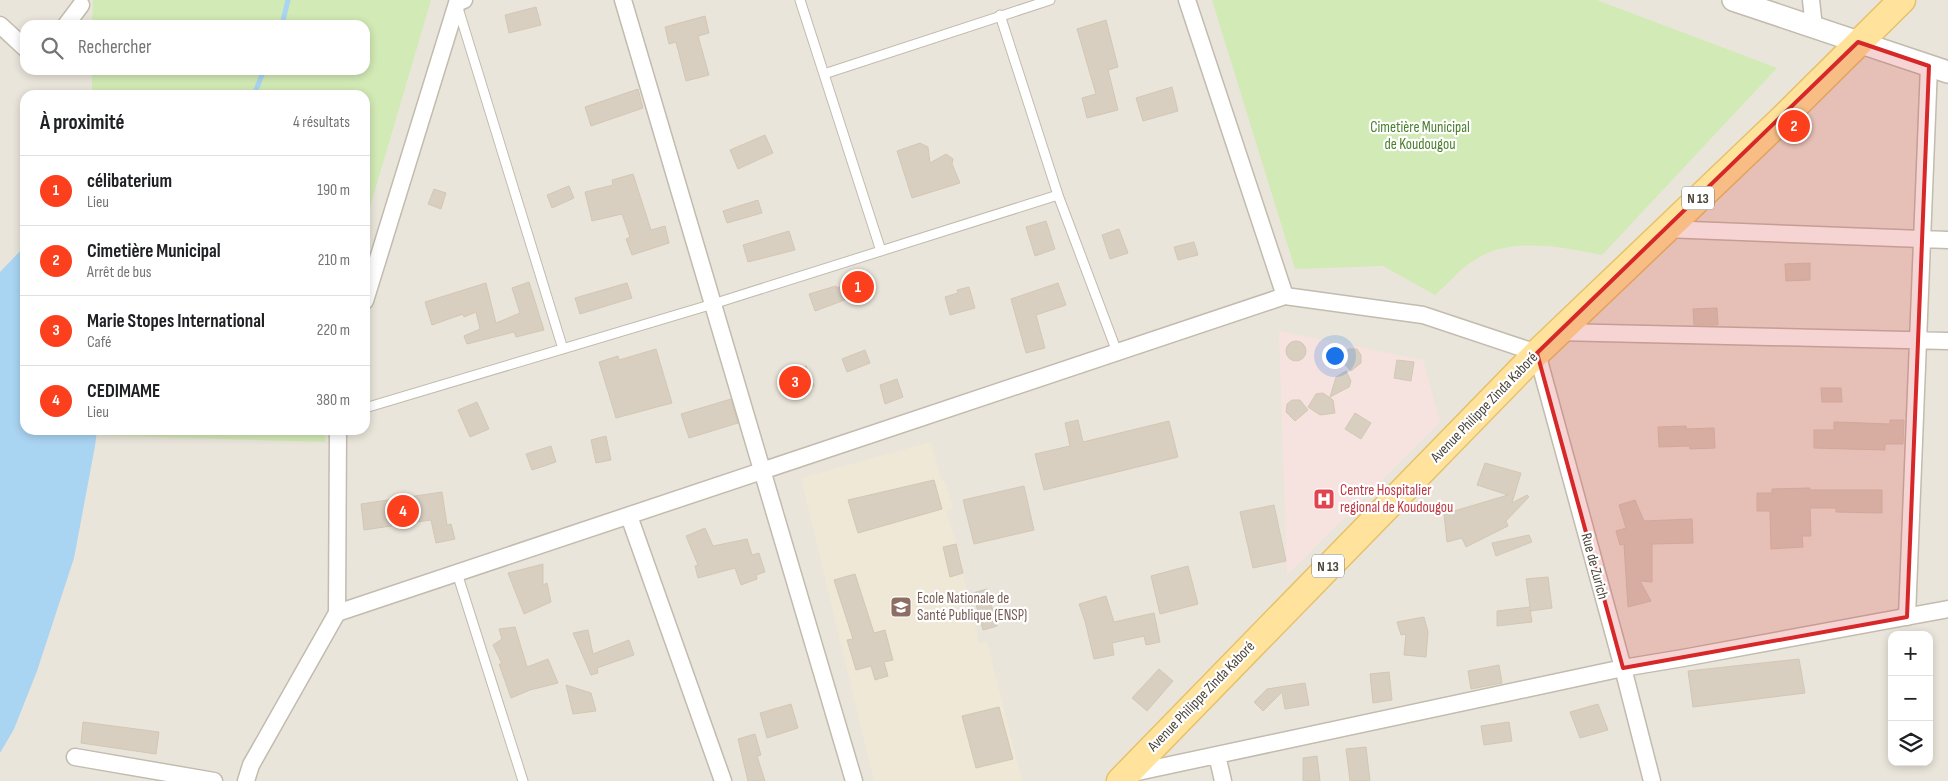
<!DOCTYPE html>
<html lang="fr">
<head>
<meta charset="utf-8">
<style>
  :root { --surface:#fff; --page:#f6f6f6; --text:#202124; --muted:#757577; --line:#e0e0e0; --accent:#fc3f1d }
  body { margin:0; font-family:"Sofia Sans Condensed",sans-serif; background:var(--page); color:var(--text) }
  .controls { position:absolute; right:15px; bottom:15px; display:grid; overflow:hidden; border-radius:10px; box-shadow:0 2px 8px #0003 }
  .controls button { width:45px; height:45px; display:grid; place-items:center; padding:0; border:0; border-bottom:1px solid var(--line); background:var(--surface); color:var(--text); font:25px sans-serif }
  .you { position:absolute; left:1334px; top:355px; width:18px; height:18px; margin:-12px; border:4px solid #fff; border-radius:50%; background:#1a73e8; box-shadow:0 0 0 8px #1a73e833 }
  .badge { display:grid; place-items:center; width:32px; height:32px; border-radius:50%; background:var(--accent); color:#fff; font-size:16px; font-weight:700 }
  .pin { position:absolute; translate:-50% -50%; border:2px solid #fff; box-shadow:0 1px 5px #0006 }
  .list { margin:0; padding:0; list-style:none }
  h2 { display:flex; justify-content:space-between; align-items:center; height:65px; margin:0; padding:0 20px; font-size:21px }
  h2 small { font-size:16px; font-weight:400; color:var(--muted) }
  .list li { display:grid; grid-template-columns:32px 1fr auto; gap:15px; align-items:center; box-sizing:border-box; height:70px; padding:0 20px; border-top:1px solid var(--line) }
  .list b { display:block; font-size:19px; white-space:nowrap }
  .list p { margin:0; font-size:16px; white-space:nowrap; color:var(--muted) }
  .list em { font-size:16px; font-style:normal; color:var(--muted) }
  .icon { flex:none; width:28px; height:28px; fill:none; stroke:currentColor; stroke-width:2; stroke-linecap:round; stroke-linejoin:round }
  .map { position:relative; flex:none; width:1948px; height:781px; overflow:hidden }
  .search { position:absolute; background:var(--surface); box-shadow:0 2px 8px #0003; left:20px; top:20px; width:350px; height:55px; display:flex; align-items:center; gap:12px; box-sizing:border-box; padding:0 18px; border-radius:15px; color:var(--muted); font-size:19px }
  .panel { position:absolute; background:var(--surface); box-shadow:0 2px 8px #0003; left:20px; top:90px; width:350px; height:345px; border-radius:15px }
  .map>svg:first-child { display:block }
  .residential { fill:#eae5da; fill-rule:evenodd }
  .education { fill:#efe8d6 }
  .medical { fill:#f6e3e0 }
  .green { fill:#d2eab5 }
  .water { fill:#a9d4f2 }
  .lines { fill:none; stroke-linecap:round; stroke-linejoin:round }
  .stream { stroke:#a9d4f2; stroke-width:5 }
  .building { fill:#d8cfc1; stroke:#d3c7b4 }
  .service-casing { stroke:#c2bbae; stroke-width:11 }
  .minor-casing { stroke:#c2bbae; stroke-width:19 }
  .tertiary-casing { stroke:#c2bbae; stroke-width:24 }
  .primary-casing { stroke:#e6c16a; stroke-width:29 }
  .service { stroke:#fff; stroke-width:9 }
  .minor { stroke:#fff; stroke-width:16 }
  .tertiary { stroke:#fff; stroke-width:21 }
  .primary { stroke:#ffe39c; stroke-width:26 }
  .marked { fill:#d62828; fill-opacity:0.2; stroke:#d62828; stroke-width:4; stroke-linejoin:round }
  .labels { text-anchor:middle; stroke-width:4.5; stroke-linejoin:round; paint-order:stroke }
  .shield { fill:#fff; stroke:#817c74; stroke-width:1 }
  .shield-label { font-size:14px; font-weight:bold; fill:#4b4439 }
  .park-label { font-size:15px; fill:#4a7f2a; stroke:#fff }
  .street-label { font-size:15px; fill:#4b4439; stroke:#fff }
  .health-label { font-size:15px; fill:#be3a42; stroke:#fff; text-anchor:start }
  .education-label { font-size:15px; fill:#785e54; stroke:#fff; text-anchor:start }
</style>
</head>
<body>
<div class="map">
<svg width="1948" height="781" viewBox="0 0 1948 781">
  <rect width="100%" height="100%" fill="#f6f3ec"/>
  <path class="residential" d="M0,0H1948V781H0ZM25,25H365V70H25ZM25,95H365V430H25ZM1892,635H1929V762H1892Z"/>
  <path class="education" d="M931,442L941,481L944,480L953,508L946,511L956,544L979,643L987,642L1022,781H874L801,478Z"/>
  <path class="medical" d="M1279,331L1423,360L1440,422L1287,575Z"/>
  <path class="green" d="M93,0H431L365,224V95H92V70H365V25H92Z
    M1212,0H1597L1777,68L1602,255C1561,247 1509,236 1473,261C1459,270 1448,284 1435,295L1383,266L1295,269Z
    M88,430H326L325,442L88,435Z"/>
  <path class="water" d="M25,246V430H97L95,446L74,558L37,671L14,729L0,753V272Z"/>
  <g class="lines">
    <path class="stream" d="M282,25L288,0
      M254,95L264,70"/>
  </g>
  <path class="building" d="M536,7L541,25L509,33L505,15Z
    M705,16L709,33L698,36L709,75L686,81L676,42L669,44L665,27Z
    M1106,20L1118,67L1108,70L1118,110L1087,118L1082,98L1096,94L1077,29Z
    M1172,87L1178,111L1143,121L1136,98Z
    M638,89L643,108L591,126L585,107Z
    M765,135L773,153L738,169L730,150Z
    M920,143L928,147L930,163L946,154L953,159L952,164L960,183L912,198L897,151Z
    M633,174L651,230L665,226L669,243L632,255L626,239L630,237L622,214L592,221L585,192L613,185L612,180Z
    M569,186L574,198L552,208L547,195Z
    M434,189L446,193L441,209L428,204Z
    M758,200L762,213L727,223L723,211Z
    M1046,221L1055,249L1035,256L1026,227Z
    M1119,229L1128,253L1110,259L1102,235Z
    M789,231L795,250L748,262L743,245Z
    M1194,242L1198,255L1178,260L1174,247Z
    M1810,263V280L1786,281L1785,264Z
    M864,277L869,291L815,311L809,294L836,286L837,288Z
    M529,282L544,330L516,337L514,332L467,344L464,336L480,329L476,312L464,317L463,314L432,325L425,302L486,283L496,323L520,313L512,288Z
    M627,283L632,298L580,314L575,298Z
    M1058,283L1066,305L1036,315L1045,348L1026,353L1011,299Z
    M969,287L975,308L950,315L945,297L958,293L957,290Z
    M1717,308L1718,325H1694L1693,309Z
    M1286 351a10 10 0 1 1 20 0a10 10 0 1 1-20 0Z
    M656,349L672,403L616,418L599,362L618,356L619,360Z
    M1349,349H1357L1361,355V363L1351,371L1342,361L1343,354Z
    M865,350L870,363L847,372L842,359Z
    M1397,360L1414,362L1411,381L1394,378Z
    M806,366L814,386L787,397L779,376Z
    M1346,371L1351,381L1349,387L1330,397L1336,377Z
    M897,379L903,397L885,404L880,385Z
    M1821,388H1841L1842,402H1822Z
    M1323,393L1333,400L1335,413L1320,415L1308,407L1316,394Z
    M731,399L738,423L689,438L681,414Z
    M1292,400H1300L1308,410L1295,421L1286,412L1287,404Z
    M477,402L489,429L470,437L458,410Z
    M1355,413L1371,423L1361,439L1345,429Z
    M1078,420L1083,442L1169,421L1178,457L1044,490L1035,454L1070,446L1065,423Z
    M1890,420H1904L1903,444H1885V450L1814,448V430H1834V422L1890,424Z
    M1686,426V429L1714,428L1715,448L1690,449L1689,446L1659,447L1658,427Z
    M606,436L611,460L596,463L591,440Z
    M551,446L556,462L532,470L526,454Z
    M1485,463L1521,473L1512,503L1527,495L1529,497L1506,521L1508,526L1466,547L1462,538L1447,542L1444,514L1508,495L1477,485Z
    M934,480L942,509L858,533L848,500Z
    M1024,486L1034,530L974,544L963,500Z
    M1810,488V490H1882V513L1836,512V508H1810L1811,536H1802L1803,547L1771,549L1770,511H1757V493H1772V489Z
    M442,492L447,525L451,524L455,539L436,543L431,520L364,530L361,504Z
    M1635,500L1644,521L1692,519L1693,543L1652,544V582L1640,581L1651,601L1628,607L1624,544L1620,545L1616,531L1626,528L1619,505Z
    M1274,505L1286,561L1253,568L1240,512Z
    M705,528L713,546L747,539L752,555L759,553L765,572L756,575L757,579L741,585L735,568L698,578L695,566L698,565L686,536Z
    M1529,535L1532,542L1496,556L1492,543Z
    M956,544L963,573L950,577L943,547Z
    M543,564V585L547,583L551,602L524,614L508,573Z
    M1188,566L1198,604L1160,614L1151,576Z
    M855,574L874,633L885,630L893,660L884,662L888,676L875,680L871,666L856,670L847,640L853,639L834,580Z
    M1548,577L1552,608L1531,611L1530,609L1532,622L1497,626V611L1530,607L1526,579Z
    M987,589L997,626L983,630L973,593Z
    M1106,596L1114,622L1154,613L1160,642L1146,645L1144,636L1112,643L1114,655L1094,659L1085,621L1079,604Z
    M1424,617L1428,632L1426,657L1404,655L1406,634L1401,635L1397,622Z
    M515,627L527,667L548,659L558,683L530,690L511,698L499,664H502L493,645L502,639L499,629Z
    M588,630L593,654L629,640L634,655L597,668L598,673L591,675L573,633Z
    M1799,659L1805,693L1693,707L1688,671Z
    M1499,665L1502,683L1471,689L1468,671Z
    M1159,669L1173,681L1147,711L1132,698Z
    M1389,672L1392,700L1373,703L1370,674Z
    M1305,683L1309,705L1285,709L1282,692L1263,711L1254,702L1267,689Z
    M566,685L591,693L596,711L573,714Z
    M791,704L798,728L767,738L760,713Z
    M1598,704L1608,730L1580,738L1570,712Z
    M999,707L1013,759L976,768L962,716Z
    M83,722L159,732L156,754L81,743Z
    M1509,722L1512,741L1484,745L1481,726Z
    M755,734L761,755L757,756L765,781H748L738,739Z
    M1366,747L1370,781H1350L1346,749Z
    M1317,756L1320,781H1303V758Z"/>
  <g class="lines">
    <g class="service-casing">
      <path id="service" d="M800,0L881,251
        M458,8L563,349
        M1000,15L1058,195L1117,352
        M824,74L1050,0
        M365,408L713,304L1058,195
        M457,573L523,781"/>
    </g>
    <g class="minor-casing">
      <path id="minor" d="M623,0L854,781
        M1187,0L1285,296
        M1811,0L1814,27
        M0,25L25,48
        M66,25L81,5
        M1665,229L1948,240
        M365,301L457,3L464,0
        M1558,332L1948,341
        M629,516L723,781
        M337,613L1285,296L1423,315L1537,353L1623,668L1652,781
        M1907,617L1929,66
        M1217,755L1223,781
        M75,757L214,781
        M1128,774L1623,668L1683,658L1948,609
        M246,781L251,765L337,613L338,430"/>
    </g>
    <g class="tertiary-casing">
      <path id="tertiary" d="M1733,0L1948,72"/>
    </g>
    <g class="primary-casing">
      <path id="primary" d="M1120,781L1537,353L1782,119L1902,0"/>
    </g>
    <use href="#service" class="service"/>
    <use href="#minor" class="minor"/>
    <use href="#tertiary" class="tertiary"/>
    <use href="#primary" class="primary"/>
  </g>
  <path class="marked" d="M1858,42L1929,66L1907,617L1623,668L1537,353Z"/>
  <defs>
    <g id="hospital-square" transform="scale(1.125)"><rect x="-9" y="-9" width="18" height="18" rx="4" fill="#e0444e" stroke="#fff"/><path d="M-5-5h3v3.5h4V-5h3V5h-3V1.5h-4V5h-3Z" fill="#fff"/></g>
    <g id="school-square" transform="scale(1.125)"><rect x="-9" y="-9" width="18" height="18" rx="4" fill="#8d6e63" stroke="#fff"/><path d="M0-5L7-2L0 1L-7-2ZM-4 1L0 2.5L4 1V4Q0 6-4 4Z" fill="#fff"/></g>
  </defs>
  <g fill-rule="evenodd">
    <use href="#hospital-square" x="1324" y="499"/>
    <use href="#school-square" x="901" y="607"/>
  </g>
  <g class="labels">
    <g class="shield">
      <rect x="1682" y="186.5" width="32" height="23" rx="4"/>
      <rect x="1312" y="554.5" width="32" height="23" rx="4"/>
    </g>
    <g class="shield-label">
      <text x="1698" y="203">N 13</text>
      <text x="1328" y="571">N 13</text>
    </g>
    <g class="park-label">
      <text x="1420" y="132">Cimetière Municipal<tspan x="1420" dy="17">de Koudougou</tspan></text>
    </g>
    <g class="street-label">
      <text transform="translate(1484 407) rotate(-46)" y="5">Avenue Philippe Zinda Kaboré</text>
      <text transform="translate(1595 566) rotate(75)" y="5">Rue de Zurich</text>
      <text transform="translate(1201 696) rotate(-46)" y="5">Avenue Philippe Zinda Kaboré</text>
    </g>
    <g class="health-label">
      <text x="1340" y="495">Centre Hospitalier<tspan x="1340" dy="17">regional de Koudougou</tspan></text>
    </g>
    <g class="education-label">
      <text x="917" y="603">Ecole Nationale de<tspan x="917" dy="17">Santé Publique (ENSP)</tspan></text>
    </g>
  </g>
</svg>
<div class="controls">
<button>+</button>
<button>−</button>
<button><svg class="icon" aria-label="layers" viewBox="0 0 24 24"><path d="M12 4l9 5-9 5-9-5zM3 14l9 5 9-5"/></svg></button>
</div>
<div class="you"></div>
<div class="pin badge" style="left:858px;top:287px">1</div>
<div class="pin badge" style="left:1794px;top:126px">2</div>
<div class="pin badge" style="left:795px;top:382px">3</div>
<div class="pin badge" style="left:403px;top:511px">4</div>
<div class="search"><svg class="icon" aria-label="search" viewBox="0 0 24 24"><circle cx="10" cy="10" r="6"/><path d="M15 15l6 6"/></svg>Rechercher</div>
<section class="panel">
<h2>À proximité<small>4 résultats</small></h2>
<ul class="list">
<li><span class="badge">1</span><div><b>célibaterium</b><p>Lieu</p></div><em>190 m</em></li>
<li><span class="badge">2</span><div><b>Cimetière Municipal</b><p>Arrêt de bus</p></div><em>210 m</em></li>
<li><span class="badge">3</span><div><b>Marie Stopes International</b><p>Café</p></div><em>220 m</em></li>
<li><span class="badge">4</span><div><b>CEDIMAME</b><p>Lieu</p></div><em>380 m</em></li>
</ul>
</section>
</div>
</body>
</html>
